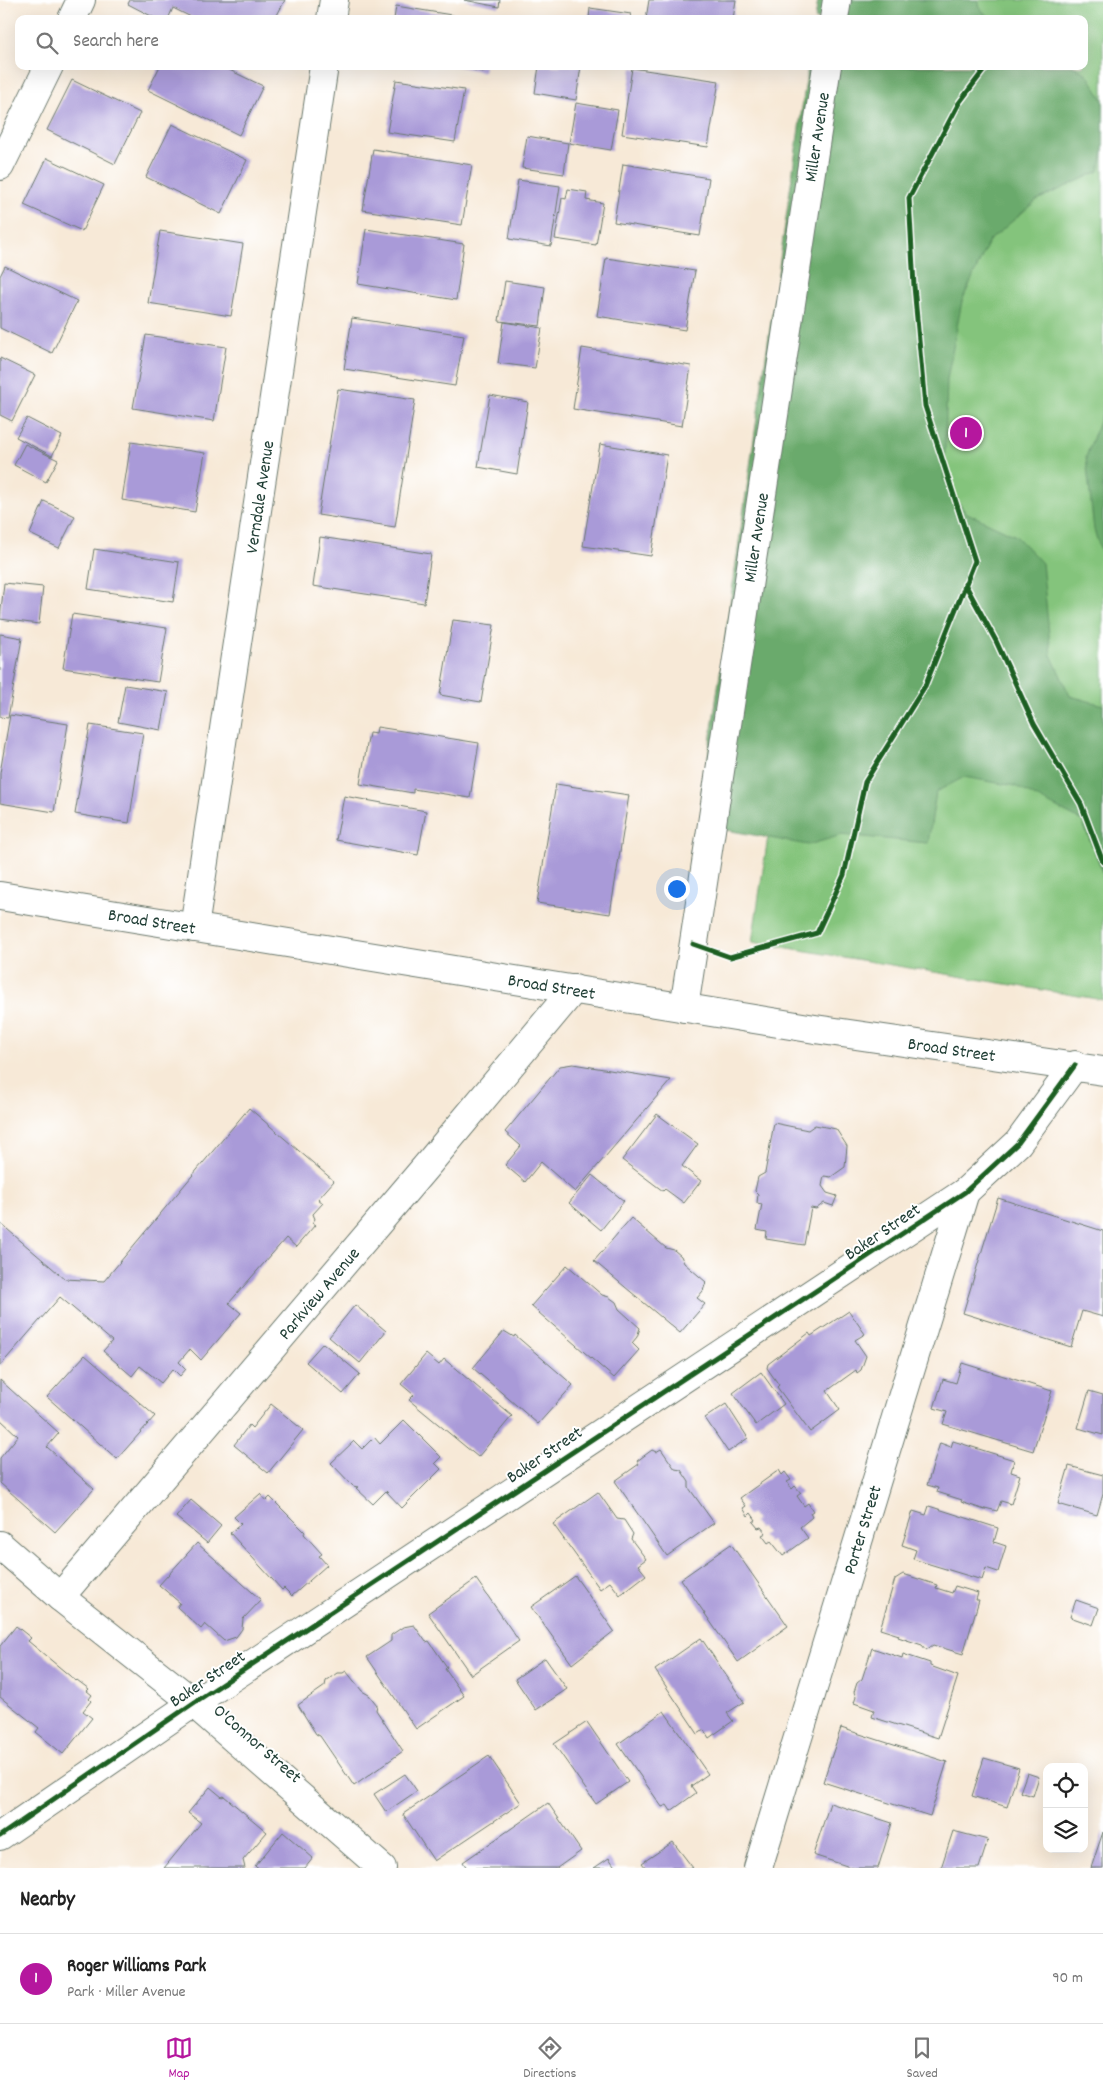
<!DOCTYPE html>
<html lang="en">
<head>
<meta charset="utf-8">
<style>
  :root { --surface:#fff; --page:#f6f6f6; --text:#222; --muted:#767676; --line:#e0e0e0; --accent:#b5179e }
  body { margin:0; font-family:Dekko,sans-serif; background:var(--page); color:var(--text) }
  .controls { position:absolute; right:15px; bottom:15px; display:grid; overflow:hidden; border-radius:10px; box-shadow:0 5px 20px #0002 }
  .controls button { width:45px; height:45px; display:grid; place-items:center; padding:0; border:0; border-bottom:1px solid var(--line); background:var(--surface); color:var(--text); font:25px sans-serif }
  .you { position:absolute; left:676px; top:888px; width:18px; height:18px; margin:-12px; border:4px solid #fff; border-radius:50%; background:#1a73e8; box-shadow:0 0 0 8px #1a73e833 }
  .badge { display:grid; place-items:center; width:32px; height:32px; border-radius:50%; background:var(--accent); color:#fff; font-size:16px; font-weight:700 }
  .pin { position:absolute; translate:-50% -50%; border:2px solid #fff; box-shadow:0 1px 5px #0006 }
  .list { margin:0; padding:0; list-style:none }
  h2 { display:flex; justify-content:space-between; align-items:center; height:65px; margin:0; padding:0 20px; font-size:21px }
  h2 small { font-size:16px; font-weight:400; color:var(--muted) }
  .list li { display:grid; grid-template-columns:32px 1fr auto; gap:15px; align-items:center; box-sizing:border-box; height:90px; padding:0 20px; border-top:1px solid var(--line) }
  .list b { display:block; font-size:19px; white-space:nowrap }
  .list p { margin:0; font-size:16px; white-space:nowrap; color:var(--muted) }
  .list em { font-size:16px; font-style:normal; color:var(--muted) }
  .icon { flex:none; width:28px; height:28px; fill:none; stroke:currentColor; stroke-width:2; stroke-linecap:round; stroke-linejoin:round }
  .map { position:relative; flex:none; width:1103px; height:1868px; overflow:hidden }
  .search { position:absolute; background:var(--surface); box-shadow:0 5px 20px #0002; left:15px; right:15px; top:15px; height:55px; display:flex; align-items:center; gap:12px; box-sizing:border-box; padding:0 18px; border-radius:10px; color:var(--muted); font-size:19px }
  .sheet { height:155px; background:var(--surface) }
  nav { display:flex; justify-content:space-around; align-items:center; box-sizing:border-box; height:70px; border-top:1px solid var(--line); background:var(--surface); font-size:14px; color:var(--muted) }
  nav a { display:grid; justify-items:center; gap:2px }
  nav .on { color:var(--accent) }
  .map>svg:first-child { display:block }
  .green { fill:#84c47c; stroke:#528058 }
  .forest { fill:#6baa6c; stroke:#457450 }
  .building { fill:#a99ad8 }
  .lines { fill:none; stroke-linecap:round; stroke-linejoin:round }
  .minor-casing { stroke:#6b796d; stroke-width:30 }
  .primary-casing { stroke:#6b796d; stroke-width:30 }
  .minor { stroke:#fff; stroke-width:28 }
  .primary { stroke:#fff; stroke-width:28 }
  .cycleway-casing { stroke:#fff; stroke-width:8 }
  .cycleway { stroke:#1b5e20; stroke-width:5 }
  .labels { text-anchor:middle; stroke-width:4; stroke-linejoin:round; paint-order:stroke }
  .street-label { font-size:18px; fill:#1f3d34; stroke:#fff }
</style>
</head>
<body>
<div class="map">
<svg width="1103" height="1868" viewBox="0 0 1103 1868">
  <rect width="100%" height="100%" fill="#fff"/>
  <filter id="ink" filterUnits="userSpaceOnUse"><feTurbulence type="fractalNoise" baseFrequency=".02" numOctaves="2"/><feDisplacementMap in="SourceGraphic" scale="10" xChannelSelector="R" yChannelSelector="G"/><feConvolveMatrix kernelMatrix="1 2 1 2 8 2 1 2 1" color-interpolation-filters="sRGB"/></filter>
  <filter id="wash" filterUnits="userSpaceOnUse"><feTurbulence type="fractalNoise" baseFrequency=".0096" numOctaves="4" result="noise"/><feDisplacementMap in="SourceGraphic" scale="20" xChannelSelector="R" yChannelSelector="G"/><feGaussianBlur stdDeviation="1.12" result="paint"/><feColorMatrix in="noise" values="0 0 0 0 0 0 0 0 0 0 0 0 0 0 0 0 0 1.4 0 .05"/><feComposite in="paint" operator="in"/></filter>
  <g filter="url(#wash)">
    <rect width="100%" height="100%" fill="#f7e9d7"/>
    <path class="green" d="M895,0H1103V1000L752,942L885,66H1084V19H892Z"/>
    <path class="forest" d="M818,0H978L980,8L990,19H815Z
      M808,66H1073L1087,74L1103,100V152L1099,171L1037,200L989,241L962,301L947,379L944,480L965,512L1016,536L1042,563L1051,655L1070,696L1103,705V872L1082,821L1015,786L964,777L936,792L928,843L842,835L808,845L704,826V796L701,791L704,784Z
      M1103,411V557L1094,530L1086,457Z"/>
    <g id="blocks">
      <path class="building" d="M130,0H285L275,19H195L173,8L168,19H157L128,4Z
        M464,0H500L499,7Z
        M649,0H736L733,19H646Z
        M396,6L470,18V19H394Z
        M590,8L631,14L630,19H589Z
        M160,66H221L263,86L239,135L148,90Z
        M455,66H485L484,72Z
        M539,66H581L576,100L535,93Z
        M632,68L719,81L708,147L622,134Z
        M72,80L140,113L115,164L47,130Z
        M396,80L464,90L455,142L387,132Z
        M576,103L618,110L611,150L569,143Z
        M172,124L247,160L221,214L146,177Z
        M527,136L568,143L564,174L522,168Z
        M373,149L472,165L462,225L363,210Z
        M47,158L104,185L82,231L24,205Z
        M623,164L709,178L700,236L614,222Z
        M518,180L560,186L551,246L509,239Z
        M568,189L587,192L586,200L603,203L596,245L555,239L562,198L566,199Z
        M366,229L464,244L456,300L358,284Z
        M160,231L243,244L231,316L148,303Z
        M606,258L695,271L685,330L597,316Z
        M5,266L77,301L52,353L0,328V276Z
        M505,281L545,287L540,326L499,321Z
        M352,318L464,335L455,386L344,369Z
        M504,322L542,328L535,368L498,363Z
        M146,335L226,347L214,421L133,408Z
        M582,348L691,366L682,426L573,409Z
        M0,358L35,375L12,421L0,415Z
        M338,389L415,400L395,527L318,515Z
        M490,395L528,402L517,474L478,467Z
        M27,418L62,436L52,456L16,437Z
        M131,442L205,453L195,512L122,500Z
        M25,444L58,460L46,482L14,465Z
        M600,444L667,455L651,556L583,546Z
        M44,501L75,516L59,548L30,534Z
        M320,537L431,554L424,603L313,586Z
        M94,549L179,562L173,602L88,589Z
        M4,583L43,587L39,624L0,619Z
        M72,614L167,628L158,682L63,668Z
        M453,620L494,625L481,702L440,695Z
        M0,634L22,638L8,718L0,717Z
        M125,685L168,692L161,730L118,722Z
        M10,715L68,724L54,812L0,803V773Z
        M90,725L143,733L129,823L75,814Z
        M377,727L479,743L470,798L413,789V793L360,784L369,733L376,734Z
        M556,784L629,795L610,914L537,903Z
        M344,796L426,811L418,855L336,840Z
        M573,1064L671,1080L575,1192L541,1162L525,1182L505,1165L521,1146L505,1132L560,1066Z
        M249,1108L334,1181L318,1199L323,1203L313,1214L315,1219L312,1223L315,1225L296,1247L286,1238L229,1303L241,1313L201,1360L190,1349L179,1362L186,1369L180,1376L173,1369L161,1383L140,1366L132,1376L103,1351L112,1341L60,1297L0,1366V1223L65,1279L104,1281Z
        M657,1114L698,1144L682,1166L701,1181L684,1203L665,1189L663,1191L622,1160Z
        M774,1123L808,1130L815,1125L836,1129L847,1146L845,1167L831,1177L824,1176L822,1186L827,1193L837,1196L833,1206L824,1203L816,1209L811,1208L804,1245L766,1239L767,1232L757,1230L762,1204L757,1203L758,1194L755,1191L758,1177L765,1173Z
        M592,1175L624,1201L601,1230L569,1203Z
        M998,1198L1103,1231V1317L1082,1311L1071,1347L963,1313Z
        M631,1218L666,1248L674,1250L681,1256L684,1263L706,1282L703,1291L697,1298L705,1304L680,1333L594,1261Z
        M567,1265L602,1295L609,1297L616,1302L619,1309L640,1328L637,1337L632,1343L639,1350L614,1378L531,1306Z
        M355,1305L386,1331L360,1363L329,1337Z
        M849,1311L865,1334L855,1340L866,1356L861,1370L857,1373L856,1370L827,1391L840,1410L810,1432L777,1387L779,1385L767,1368L768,1364L809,1333L811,1336Z
        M504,1331L514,1337L515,1335L573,1385L538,1424L473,1368Z
        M323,1343L360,1374L343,1394L306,1362Z
        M426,1354L439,1365L444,1359L512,1416L478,1457L409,1400L414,1395L401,1384Z
        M85,1355L155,1416L117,1459L47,1397Z
        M962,1363L1052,1391L1033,1451L943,1424L947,1412L934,1408L943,1379L956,1383Z
        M761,1372L784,1404L756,1425L733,1393Z
        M0,1380L59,1433L47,1447L94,1489L55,1532L0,1483V1458L18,1436L0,1419Z
        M1089,1391L1103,1395V1435L1078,1428Z
        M271,1404L303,1430L268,1473L234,1445L249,1425L252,1428Z
        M726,1404L748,1438L728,1452L705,1418Z
        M404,1420L441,1457L435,1463L441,1469L402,1508L386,1491L373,1504L356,1488L358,1487L353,1486L331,1463L354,1441L362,1449L374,1437L380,1444Z
        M953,1441L1014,1460L1011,1472L1020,1475L1011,1504L1001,1501L997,1511L985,1508V1510L961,1502L962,1500L937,1492L938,1488L927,1485L940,1443L951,1447Z
        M661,1449L675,1469L681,1470L689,1482V1488L714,1523L667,1556L615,1481L639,1464L637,1461L652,1450L656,1452Z
        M1069,1466L1103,1475V1494L1097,1515L1058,1504Z
        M779,1470L782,1475L785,1472L791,1480L787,1482L792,1489L795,1486L801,1493L797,1496L804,1506L808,1503L813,1511L810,1513L812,1517L800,1527L808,1538L783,1556L771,1541L768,1543L762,1535L766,1533L761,1527L758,1528L753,1522L756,1520L751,1513L748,1516L743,1508L746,1506L740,1498Z
        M598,1492L617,1519L624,1520L633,1534L631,1539L646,1559L638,1565L646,1575L620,1595L610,1582L600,1589L553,1524Z
        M260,1494L266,1501L270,1497L305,1532L304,1534L322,1554L319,1556L327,1565L292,1596L284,1588L282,1590L230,1533L241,1524L234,1517Z
        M191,1500L221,1526L207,1543L176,1517Z
        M929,1506L998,1528L994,1542L1006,1546L998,1572L986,1568L982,1580L913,1559L916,1550L902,1545L913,1511L926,1515Z
        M197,1543L261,1600L243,1619L242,1629L236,1637L224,1641L205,1624L201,1629L177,1607L180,1603L159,1585Z
        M731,1544L788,1626L738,1662L681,1579Z
        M903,1574L937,1585L936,1588L952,1593L955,1586L978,1593L976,1600H979L963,1654L933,1645L926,1650L922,1645L898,1637L899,1635L880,1629L895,1579Z
        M575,1576L614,1631L572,1664L531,1607Z
        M476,1579L519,1641L471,1675L428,1613Z
        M1076,1600L1099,1608L1093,1625L1070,1617Z
        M414,1625L426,1642L429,1641L447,1667L445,1669L464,1696L416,1729L367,1657L391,1641V1635L403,1627Z
        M16,1626L31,1638L28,1641L76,1681L77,1680L89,1689L87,1691L92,1695L89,1699L91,1701L83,1711L92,1718L63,1754L36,1732L39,1728L0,1697V1646Z
        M701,1638L744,1702L727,1713L733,1721L709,1738L704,1730L698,1734L655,1670Z
        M872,1648L902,1658L903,1654L930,1663V1666L958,1676L938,1738L872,1717L874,1710L854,1703L856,1697L854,1692L857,1683L862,1679Z
        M545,1658L567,1689L536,1710L515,1679Z
        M346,1671L362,1691L369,1695L377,1705L376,1710L403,1751L354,1786L320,1736L316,1734L298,1705L325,1686L326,1681L337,1673H343Z
        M664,1711L708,1774L691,1786L696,1793L671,1811L667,1805L662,1807L618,1744Z
        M587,1722L628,1782L596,1804L554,1744Z
        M841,1728L947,1762L930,1816L823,1782Z
        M489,1756L521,1803L434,1861L403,1814Z
        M984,1758L1019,1768L1007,1807L972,1796Z
        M1027,1773L1039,1777L1033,1796L1020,1792Z
        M405,1774L417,1791L386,1812L374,1794Z
        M210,1787L222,1797L224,1796L267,1832L243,1860L245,1868H164L201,1823L188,1813Z
        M548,1803L581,1851L557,1868H467L463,1862Z
        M830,1803L892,1823L878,1868H853L813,1855Z
        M953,1831L988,1840L979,1868H941Z
        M283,1832L313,1858L305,1868H257L255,1866Z
        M1103,1832V1868H1091Z
        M673,1842L693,1868H646L642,1863Z
        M609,1858L616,1868H594Z"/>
    </g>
  </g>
  <g filter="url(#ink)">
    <use href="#blocks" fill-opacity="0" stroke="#6b796d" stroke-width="1"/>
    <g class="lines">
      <g class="minor-casing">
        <g id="minor">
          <path d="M72,19L81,0"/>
          <path d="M331,19L334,0"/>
          <path d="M834,19L837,0"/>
          <path d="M0,166L49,66"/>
          <path id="s1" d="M194,928L324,66"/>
          <path id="s2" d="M684,1008L827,66"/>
          <path d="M0,1545L60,1597L184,1695L382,1868"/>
          <path id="s3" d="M60,1597L429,1163L574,989"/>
          <path d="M0,1836L192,1704L965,1192L1018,1143L1075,1065"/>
          <path id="s4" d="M758,1868L965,1192"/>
        </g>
      </g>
      <g class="primary-casing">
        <g id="primary">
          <path id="s5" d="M0,896L815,1029L1103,1071"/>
        </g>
      </g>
      <use href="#minor" class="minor"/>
      <use href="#primary" class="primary"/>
      <g class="cycleway-casing">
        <path id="cycleway" d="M965,584L996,641L1034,724L1081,804L1103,862
          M693,944L730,957L817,933L844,875L865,782L925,686L975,561L925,406L914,286L909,198L959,103L987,66
          M0,1836L192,1704L965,1192L1018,1143L1075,1065"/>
      </g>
      <use href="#cycleway" class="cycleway"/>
    </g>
  </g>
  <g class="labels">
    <g class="street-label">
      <text dy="6" stroke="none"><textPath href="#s2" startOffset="881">Miller Avenue</textPath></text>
      <text dy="6" stroke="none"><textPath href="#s1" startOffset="436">Verndale Avenue</textPath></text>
      <text dy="6" stroke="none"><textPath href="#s2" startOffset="476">Miller Avenue</textPath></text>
      <text dy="6" stroke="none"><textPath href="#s5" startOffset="154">Broad Street</textPath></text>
      <text dy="6" stroke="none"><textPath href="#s5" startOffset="559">Broad Street</textPath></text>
      <text dy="6" stroke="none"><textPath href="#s5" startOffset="964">Broad Street</textPath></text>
      <text transform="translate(882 1231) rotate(-34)" y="6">Baker Street</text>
      <text dy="6" stroke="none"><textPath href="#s3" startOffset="399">Parkview Avenue</textPath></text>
      <text transform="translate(544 1454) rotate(-34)" y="6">Baker Street</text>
      <text dy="6" stroke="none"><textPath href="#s4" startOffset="354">Porter Street</textPath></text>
      <text transform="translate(207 1678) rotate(-34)" y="6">Baker Street</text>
      <text transform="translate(258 1743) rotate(41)" y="6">O'Connor Street</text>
    </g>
  </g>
</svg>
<div class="controls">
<button><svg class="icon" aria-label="locate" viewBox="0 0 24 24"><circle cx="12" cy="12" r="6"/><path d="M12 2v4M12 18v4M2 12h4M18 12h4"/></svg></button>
<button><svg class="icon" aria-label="layers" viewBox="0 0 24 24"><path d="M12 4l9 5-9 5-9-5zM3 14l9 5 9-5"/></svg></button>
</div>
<div class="you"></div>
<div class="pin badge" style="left:966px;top:433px">1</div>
<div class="search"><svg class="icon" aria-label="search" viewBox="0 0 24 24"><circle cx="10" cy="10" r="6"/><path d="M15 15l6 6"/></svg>Search here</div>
</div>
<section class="sheet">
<h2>Nearby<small></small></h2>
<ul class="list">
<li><span class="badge">1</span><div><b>Roger Williams Park</b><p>Park · Miller Avenue</p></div><em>90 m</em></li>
</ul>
</section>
<nav>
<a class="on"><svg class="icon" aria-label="map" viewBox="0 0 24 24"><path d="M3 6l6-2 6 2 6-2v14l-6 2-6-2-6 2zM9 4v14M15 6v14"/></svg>Map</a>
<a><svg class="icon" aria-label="directions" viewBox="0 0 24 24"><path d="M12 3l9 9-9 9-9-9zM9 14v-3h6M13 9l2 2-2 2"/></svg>Directions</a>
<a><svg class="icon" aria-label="saved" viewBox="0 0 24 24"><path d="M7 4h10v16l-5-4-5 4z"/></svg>Saved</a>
</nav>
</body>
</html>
